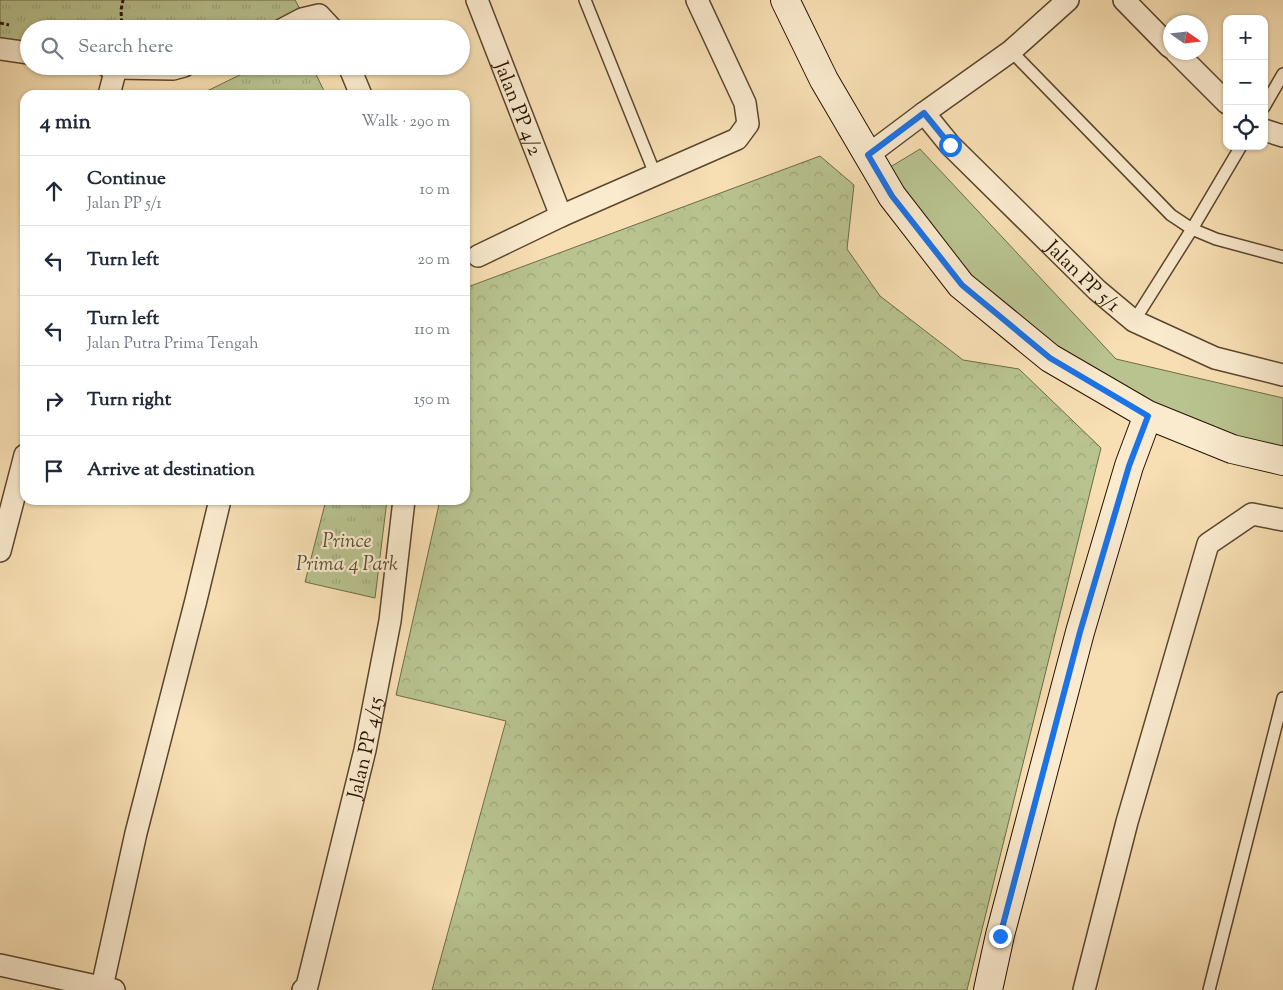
<!DOCTYPE html>
<html lang="en">
<head>
<meta charset="utf-8">
<style>
  :root { --surface:#fff; --page:#f2f2f3; --text:#1f2937; --muted:#747a83; --line:#e0e1e3 }
  body { margin:0; font-family:"Sorts Mill Goudy",serif; background:var(--page); color:var(--text) }
  .controls { position:absolute; right:15px; top:15px; display:grid; overflow:hidden; border-radius:10px; box-shadow:0 1px 4px #0004 }
  .controls button { width:45px; height:45px; display:grid; place-items:center; padding:0; border:0; border-bottom:1px solid var(--line); background:var(--surface); color:var(--text); font:25px sans-serif }
  .compass { position:absolute; left:1163px; top:15px; width:45px; height:45px; border-radius:50%; background:var(--surface); box-shadow:0 1px 4px #0004; rotate:104deg }
  .stop { position:absolute; width:15px; height:15px; margin:-11px; border:4px solid #1a73e8; border-radius:50%; background:#fff }
  .stop.end { background:#1a73e8; border-color:#fff; box-shadow:0 1px 5px #0008 }
  .list { margin:0; padding:0; list-style:none }
  h2 { display:flex; justify-content:space-between; align-items:center; height:65px; margin:0; padding:0 20px; font-size:21px }
  h2 small { font-size:16px; font-weight:400; color:var(--muted) }
  .list li { display:grid; grid-template-columns:32px 1fr auto; gap:15px; align-items:center; box-sizing:border-box; height:70px; padding:0 20px; border-top:1px solid var(--line) }
  .list b { display:block; font-size:19px; white-space:nowrap }
  .list p { margin:0; font-size:16px; white-space:nowrap; color:var(--muted) }
  .list em { font-size:16px; font-style:normal; color:var(--muted) }
  .icon { flex:none; width:28px; height:28px; fill:none; stroke:currentColor; stroke-width:2; stroke-linecap:round; stroke-linejoin:round }
  .map { position:relative; flex:none; width:1283px; height:990px; overflow:hidden }
  .search { position:absolute; background:var(--surface); box-shadow:0 1px 4px #0004; left:20px; top:20px; width:450px; height:55px; display:flex; align-items:center; gap:12px; box-sizing:border-box; padding:0 18px; border-radius:28px; color:var(--muted); font-size:19px }
  .panel { position:absolute; background:var(--surface); box-shadow:0 1px 4px #0004; left:20px; top:90px; width:450px; height:415px; border-radius:15px }
  .map>svg:first-child { display:block }
  .grass { fill:#b8c390; stroke:#6f6b48 }
  .forest { fill:url(#forest-crowns); stroke:#6f6b48 }
  .park { fill:url(#park-tufts); stroke:#6f6b48 }
  .lines { fill:none; stroke-linecap:round; stroke-linejoin:round }
  .lane-casing { stroke:#5a462d; stroke-width:14 }
  .street-casing { stroke:#5a462d; stroke-width:24 }
  .secondary-casing { stroke:#261300; stroke-width:30 }
  .path { stroke:#261300; stroke-width:3; stroke-dasharray:4 2.5; stroke-linecap:butt }
  .lane { stroke:#faeace; stroke-width:11 }
  .street { stroke:#faeace; stroke-width:21 }
  .secondary { stroke:#faeace; stroke-width:28 }
  .route { stroke:#1a73e8; stroke-width:6 }
  .labels { text-anchor:middle; stroke-width:4.5; stroke-linejoin:round; paint-order:stroke }
  .street-label { font-size:20px; fill:#261300; stroke:#faeace }
  .park-label { font-size:20px; font-style:italic; fill:#595132; stroke:#faeace }
</style>
</head>
<body>
<div class="map">
<svg width="1283" height="990" viewBox="0 0 1283 990">
  <defs>
    <pattern id="forest-crowns" width="20" height="18" patternUnits="userSpaceOnUse" patternTransform="scale(1.25)"><rect width="20" height="18" fill="#b8c390"/><path d="M2 6a3 3 0 1 1 6 0M12 15a3 3 0 1 1 6 0" fill="none" stroke="#9ea77a"/></pattern>
    <pattern id="park-tufts" width="24" height="20" patternUnits="userSpaceOnUse" patternTransform="scale(1.25)"><rect width="24" height="20" fill="#b8c390"/><path d="M3 7l-1-3M5 7V3M7 7l1-3M15 17l-1-3M17 17v-4M19 17l1-3" fill="none" stroke="#9ea77a"/></pattern>
  </defs>
  <rect width="100%" height="100%" fill="#f7dfb3"/>
  <filter id="stains"><feTurbulence type="fractalNoise" baseFrequency=".004" numOctaves="4"/><feColorMatrix values="0 0 0 0 .2 0 0 0 0 .09 0 0 0 0 .02 0 0 0 .5 -.17"/></filter>
  <radialGradient id="worn" r=".72"><stop offset=".6" stop-color="#630" stop-opacity="0"/><stop offset="1" stop-color="#630" stop-opacity=".3"/></radialGradient>
  <path class="grass" d="M920,149L1116,359L1283,398V449L1230,436L1149,400L1055,351L962,273L887,169Z"/>
  <path class="forest" d="M820,156L854,185L847,249L880,296L963,360L1019,369L1101,448L967,990H432L506,721L396,695L440,500H465V288Z"/>
  <path class="park" d="M0,0H295L301,11L270,29H29V45L0,40Z
    M258,66H312L326,95H193L205,92Z
    M326,500H387L375,598L305,582Z"/>
  <g class="lines">
    <g class="lane-casing">
      <path id="lane" d="M585,0L655,174
        M1011,51L1171,215L1192,229L1216,239L1283,257
        M1264,107L1283,74
        M1134,321L1192,229L1241,146
        M1209,990L1283,698"/>
    </g>
    <g class="street-casing">
      <g id="street">
        <path id="s1" d="M477,0L561,216"/>
        <path d="M1124,0L1170,47"/>
        <path d="M283,29L302,19L319,15L332,29"/>
        <path d="M0,49L29,53"/>
        <path d="M1176,52L1227,103"/>
        <path d="M107,66L116,68L173,69L184,66"/>
        <path d="M349,66L361,95"/>
        <path d="M109,95L116,68"/>
        <path id="s2" d="M924,113L950,145L1097,290L1134,321L1215,358L1283,375"/>
        <path d="M1264,130L1283,136"/>
        <path d="M868,155L924,113L1011,51L1068,0"/>
        <path d="M478,256L561,216L737,139L748,124L745,103L697,0"/>
        <path d="M0,551L25,455"/>
        <path d="M0,965L114,990"/>
        <path d="M102,987L136,833L196,600L220,500"/>
        <path id="s3" d="M303,990L307,986L365,750L390,621L404,500"/>
        <path d="M1084,990L1127,822L1208,544L1252,514L1283,520"/>
      </g>
    </g>
    <g class="secondary-casing">
      <path id="secondary" d="M785,0L824,80L892,196L961,285L1050,358L1148,415L1232,449L1283,461
        M988,990L1000,935L1080,632L1129,466L1148,415"/>
    </g>
    <path class="path" d="M0,23L9,25
      M122,29L121,10L123,0"/>
    <use href="#lane" class="lane"/>
    <use href="#street" class="street"/>
    <use href="#secondary" class="secondary"/>
  </g>
  <g class="lines">
    <path class="route" d="M950,145L924,113L868,155L892,196L962,285L1050,358L1148,416L1129,466L1080,632L1000,936"/>
  </g>
  <g class="labels">
    <g class="street-label">
      <text dy="7" stroke="none"><textPath href="#s1" startOffset="116">Jalan PP 4/2</textPath></text>
      <text dy="7" stroke="none"><textPath href="#s2" startOffset="228">Jalan PP 5/1</textPath></text>
      <text dy="7" stroke="none"><textPath href="#s3" startOffset="251">Jalan PP 4/15</textPath></text>
    </g>
    <g class="park-label">
      <text x="347" y="547">Prince<tspan x="347" dy="23">Prima 4 Park</tspan></text>
    </g>
  </g>
  <rect width="100%" height="100%" filter="url(#stains)"/>
  <rect width="100%" height="100%" fill="url(#worn)"/>
</svg>
<div class="controls">
<button>+</button>
<button>−</button>
<button><svg class="icon" aria-label="locate" viewBox="0 0 24 24"><circle cx="12" cy="12" r="6"/><path d="M12 2v4M12 18v4M2 12h4M18 12h4"/></svg></button>
</div>
<svg class="compass" viewBox="-18 -18 36 36"><path d="M0-13l5 13h-10z" fill="#e53935"/><path d="M0 13l5-13h-10z" fill="#747a83"/></svg>
<div class="stop" style="left:950px;top:145px"></div>
<div class="stop end" style="left:1000px;top:936px"></div>
<div class="search"><svg class="icon" aria-label="search" viewBox="0 0 24 24"><circle cx="10" cy="10" r="6"/><path d="M15 15l6 6"/></svg>Search here</div>
<section class="panel">
<h2>4 min<small>Walk · 290 m</small></h2>
<ul class="list">
<li><svg class="icon" aria-label="ahead" viewBox="0 0 24 24"><path d="M12 20V5M6 11l6-6 6 6"/></svg><div><b>Continue</b><p>Jalan PP 5/1</p></div><em>10 m</em></li>
<li><svg class="icon" aria-label="left" viewBox="0 0 24 24"><path d="M17 20v-9H6M10 6l-5 5 5 5"/></svg><div><b>Turn left</b></div><em>20 m</em></li>
<li><svg class="icon" aria-label="left" viewBox="0 0 24 24"><path d="M17 20v-9H6M10 6l-5 5 5 5"/></svg><div><b>Turn left</b><p>Jalan Putra Prima Tengah</p></div><em>110 m</em></li>
<li><svg class="icon" aria-label="right" viewBox="0 0 24 24"><path d="M7 20v-9h11M14 6l5 5-5 5"/></svg><div><b>Turn right</b></div><em>150 m</em></li>
<li><svg class="icon" aria-label="arrive" viewBox="0 0 24 24"><path d="M6 21V4h12l-3 4 3 4H6"/></svg><div><b>Arrive at destination</b></div></li>
</ul>
</section>
</div>
</body>
</html>
